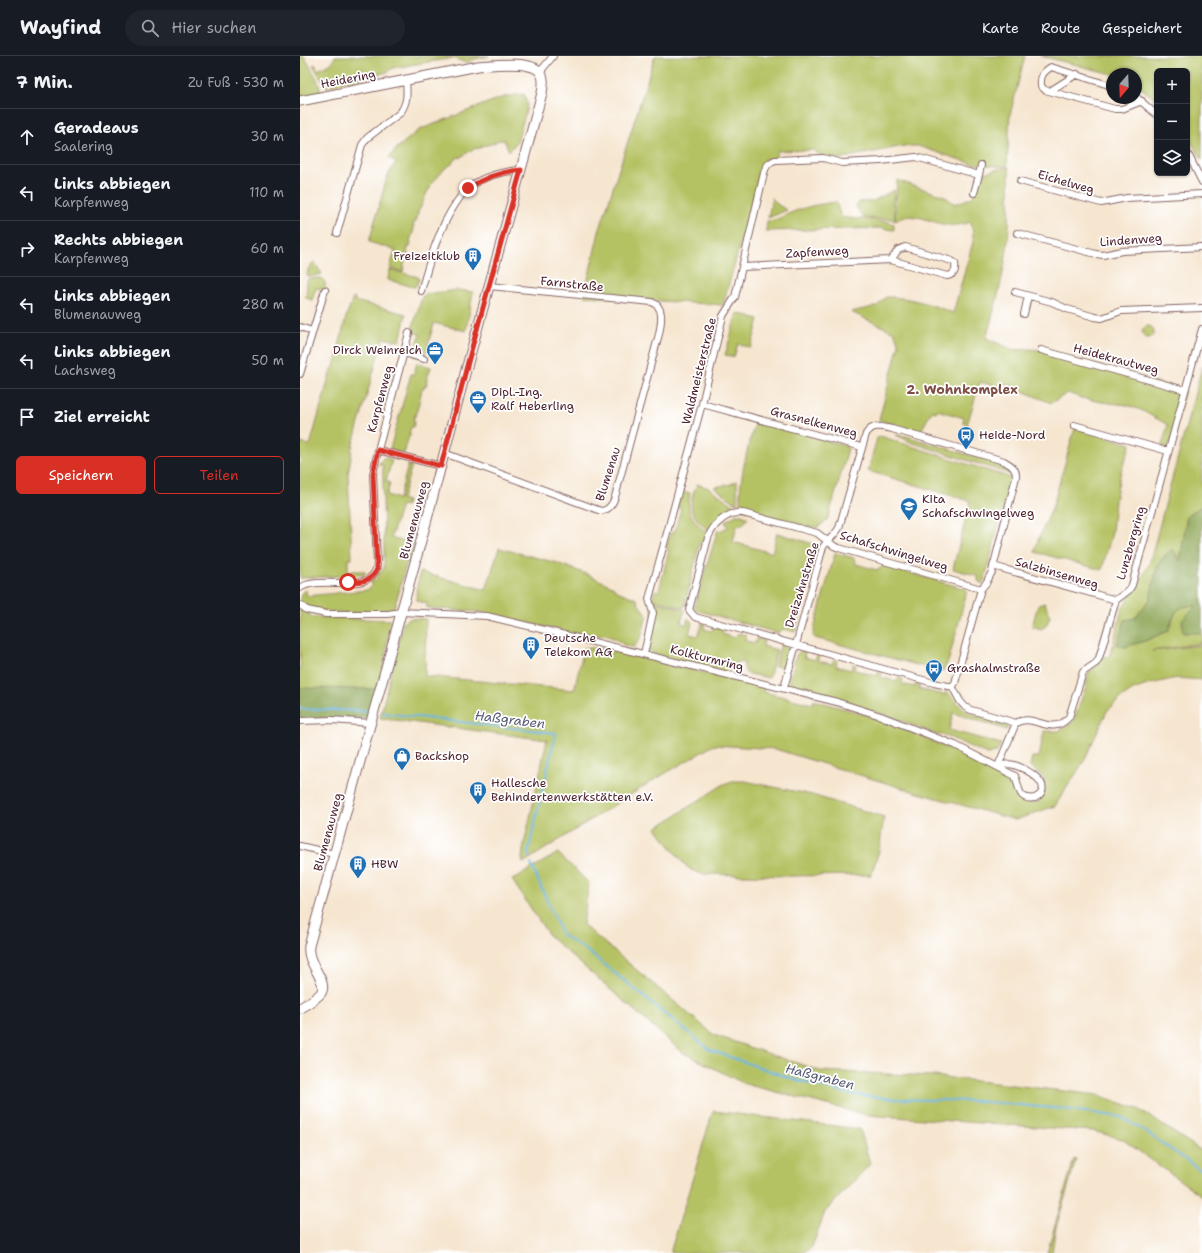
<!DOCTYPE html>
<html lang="de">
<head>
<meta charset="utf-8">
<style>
  :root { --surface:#171b24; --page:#20242c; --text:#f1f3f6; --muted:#9ea1a6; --line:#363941; --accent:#d93025 }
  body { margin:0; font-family:"Shantell Sans",sans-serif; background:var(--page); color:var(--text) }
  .controls { position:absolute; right:12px; top:12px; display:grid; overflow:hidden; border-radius:6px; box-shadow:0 1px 3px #0004 }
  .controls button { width:36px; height:36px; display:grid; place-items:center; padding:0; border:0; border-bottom:1px solid var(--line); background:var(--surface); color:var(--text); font:20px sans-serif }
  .compass { position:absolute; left:806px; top:12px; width:36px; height:36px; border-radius:50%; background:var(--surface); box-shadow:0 1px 3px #0004; rotate:199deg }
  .stop { position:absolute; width:12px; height:12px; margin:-9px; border:3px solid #d93025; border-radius:50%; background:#fff }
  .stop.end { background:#d93025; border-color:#fff; box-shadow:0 1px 4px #0008 }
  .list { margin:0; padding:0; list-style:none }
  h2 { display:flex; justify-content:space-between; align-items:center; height:52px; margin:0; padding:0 16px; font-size:17px }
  h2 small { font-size:13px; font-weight:400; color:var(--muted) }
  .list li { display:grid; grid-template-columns:26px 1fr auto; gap:12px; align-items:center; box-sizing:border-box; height:56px; padding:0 16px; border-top:1px solid var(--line) }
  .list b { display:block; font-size:15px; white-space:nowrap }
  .list p { margin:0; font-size:13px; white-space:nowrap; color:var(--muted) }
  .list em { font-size:13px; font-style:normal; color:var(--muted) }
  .actions { display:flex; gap:8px; padding:12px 16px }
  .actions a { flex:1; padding:9px 0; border:1px solid var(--accent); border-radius:6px; text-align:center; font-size:14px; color:var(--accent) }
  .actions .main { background:var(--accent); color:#fff }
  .icon { flex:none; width:22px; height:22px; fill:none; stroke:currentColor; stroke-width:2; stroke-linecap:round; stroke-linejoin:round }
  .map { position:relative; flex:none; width:902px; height:1197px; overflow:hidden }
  header { display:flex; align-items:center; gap:24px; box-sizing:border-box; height:56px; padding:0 20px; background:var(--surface); border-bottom:1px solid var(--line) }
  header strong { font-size:19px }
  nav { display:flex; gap:22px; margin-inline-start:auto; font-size:14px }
  .search { width:280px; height:36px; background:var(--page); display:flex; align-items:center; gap:10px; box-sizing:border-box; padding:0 14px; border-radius:22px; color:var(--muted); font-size:15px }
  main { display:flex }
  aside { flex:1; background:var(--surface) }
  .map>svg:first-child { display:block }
  .green { fill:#b5c264; stroke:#807048 }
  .forest { fill:#90a85a; stroke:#6d6442 }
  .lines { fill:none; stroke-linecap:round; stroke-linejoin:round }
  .stream { stroke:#6bb6e4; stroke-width:2 }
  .street-casing { stroke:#866565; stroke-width:8 }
  .secondary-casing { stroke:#866565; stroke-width:11 }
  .street { stroke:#fff; stroke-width:6 }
  .secondary { stroke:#fff; stroke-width:9 }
  .route { stroke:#d93025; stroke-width:5 }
  .labels { text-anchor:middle; stroke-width:3.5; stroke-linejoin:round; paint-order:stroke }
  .street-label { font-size:12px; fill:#4a1f2b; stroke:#fff }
  .poi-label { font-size:12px; fill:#4a1f2b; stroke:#fff; text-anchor:start }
  .neighbourhood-label { font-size:13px; font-weight:bold; fill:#7d4f47; stroke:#fff }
  .water-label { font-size:13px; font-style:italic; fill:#575b75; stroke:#fff }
</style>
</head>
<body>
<header>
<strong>Wayfind</strong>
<div class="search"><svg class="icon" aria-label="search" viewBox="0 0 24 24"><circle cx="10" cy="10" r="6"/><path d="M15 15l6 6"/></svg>Hier suchen</div>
<nav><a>Karte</a><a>Route</a><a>Gespeichert</a></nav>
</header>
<main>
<aside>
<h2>7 Min.<small>Zu Fuß · 530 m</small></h2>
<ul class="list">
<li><svg class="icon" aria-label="ahead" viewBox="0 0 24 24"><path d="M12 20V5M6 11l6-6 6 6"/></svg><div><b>Geradeaus</b><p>Saalering</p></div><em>30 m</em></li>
<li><svg class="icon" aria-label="left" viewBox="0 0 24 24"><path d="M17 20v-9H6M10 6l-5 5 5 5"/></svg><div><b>Links abbiegen</b><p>Karpfenweg</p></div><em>110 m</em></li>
<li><svg class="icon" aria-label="right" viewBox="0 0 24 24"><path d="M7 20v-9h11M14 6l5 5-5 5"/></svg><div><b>Rechts abbiegen</b><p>Karpfenweg</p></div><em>60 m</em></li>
<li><svg class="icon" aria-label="left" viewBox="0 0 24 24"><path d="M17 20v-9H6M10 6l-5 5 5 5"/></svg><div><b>Links abbiegen</b><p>Blumenauweg</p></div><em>280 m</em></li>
<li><svg class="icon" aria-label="left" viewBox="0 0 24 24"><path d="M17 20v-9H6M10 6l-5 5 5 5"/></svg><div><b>Links abbiegen</b><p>Lachsweg</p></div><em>50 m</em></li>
<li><svg class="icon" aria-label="arrive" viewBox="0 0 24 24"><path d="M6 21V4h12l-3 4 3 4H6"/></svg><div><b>Ziel erreicht</b></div></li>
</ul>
<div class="actions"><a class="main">Speichern</a><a>Teilen</a></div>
</aside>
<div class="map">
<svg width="902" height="1197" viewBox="0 0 902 1197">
  <rect width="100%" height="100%" fill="#fff"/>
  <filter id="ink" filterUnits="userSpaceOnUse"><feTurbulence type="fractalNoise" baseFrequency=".025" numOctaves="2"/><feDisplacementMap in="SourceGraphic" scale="8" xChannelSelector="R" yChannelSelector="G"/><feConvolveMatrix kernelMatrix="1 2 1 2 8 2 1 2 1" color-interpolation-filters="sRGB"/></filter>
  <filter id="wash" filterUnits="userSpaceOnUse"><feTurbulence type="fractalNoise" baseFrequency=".012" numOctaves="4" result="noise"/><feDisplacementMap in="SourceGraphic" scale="16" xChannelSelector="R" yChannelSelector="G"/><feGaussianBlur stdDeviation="0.9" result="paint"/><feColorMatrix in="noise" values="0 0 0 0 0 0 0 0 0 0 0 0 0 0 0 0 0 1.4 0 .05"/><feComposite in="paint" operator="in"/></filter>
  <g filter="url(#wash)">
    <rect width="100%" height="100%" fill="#f6e6d0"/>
    <path class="green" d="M0,0H4L17,23L21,36L0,42Z
      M35,0H189L171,4L166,7L153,2L93,12L87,16L26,31L13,9L15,8L18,14L32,7Z
      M355,0H725L710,59L707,111L673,108L618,90H604L538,103L520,99L513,94L477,95L476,102L464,103L423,249L284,240L299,176Z
      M741,0H902V104L887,79V15H857V44L836,29V18H812Z
      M224,38L227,48L226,55L217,86L209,95L204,84L195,85V87L182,90V91L176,93L175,92L159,102L158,101L152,106L153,107L143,114V115L130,129L131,130L129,134H128L120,153H119L116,166H114L113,173H114L110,185L111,186L110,191H108L107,198H108L106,205L105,204L103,216L90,212L95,194L69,186L87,121L96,106L89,102L97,92L119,74L195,44L208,40Z
      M709,111C709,130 710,148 709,167C708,206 697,245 686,282L714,294L730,293L741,294L885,334L868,395L861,393L868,369L841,354L827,349L801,346L781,342L768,337L751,347L701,326L700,331L680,326L667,369L663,367L664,362L637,354L636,356L632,355L619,378L579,364L599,288L594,276L551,256L577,250L586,241C609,241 632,248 653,257L673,186V177L671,166C664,168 657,170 649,169C632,168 612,153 596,165L595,150L597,124L644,140L655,148L673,141L679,119L693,114Z
      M594,134L593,146L595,165L591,163L564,162L556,151L559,146L573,145Z
      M472,142L478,149L487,154L468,162Z
      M536,146L541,161C557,164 581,162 594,168V174L584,173L583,172L466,175L467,165C477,165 484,159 493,156C507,150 521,148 536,146Z
      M14,206L22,218L9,221L7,219C8,213 9,210 14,206Z
      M91,214L118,221L119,224L116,230L114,231L88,224L89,215Z
      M21,222L25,226V234L16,232L12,244L6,242L7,225L8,223Z
      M157,234L173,236L166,275L134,267L124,303L114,300L120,278L111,276L122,241L126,238Z
      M53,242H55V245L106,258L100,285L83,282L51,395H52L48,418L52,503H48V515H65L64,519L0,522V387L10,389L11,386L31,314L34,311L46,261Z
      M437,257L459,263L451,292L438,288L434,301L425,299Z
      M842 276a6 6 0 1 1 12 0a6 6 0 1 1-12 0Z
      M117,307L131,311L126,326H127L126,330H124V333H122L116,359H115L113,365H115L113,371H111L109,378H111L108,383L104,398L90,393L111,318H114Z
      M902,311V450L887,460L880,505L857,511L850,543L835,562L817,588L824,591L845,585L868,575L876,555L883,550H897L883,576L902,577V587L852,595L902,589V624L877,622L850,628L833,634L820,643L807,655L784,705L755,750L715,764L615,736L475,693L414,689L349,727L223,807L222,803L223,793L247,684L80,662L103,567C109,560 118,563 126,563L125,620L274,634L284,592H298L465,631L464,636L512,648L514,644L584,664L687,709L689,715L713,726L719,742L728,746H739L744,737V722L730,710L732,701H739L744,675H759L773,666L786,631L788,617L798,609L799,602L810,600L822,553L849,509Z
      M456,365L546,390L548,393L530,456L527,464L517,472L509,470L508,472L441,453C436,433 449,385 456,365Z
      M775,372L831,388L821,415L815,444L812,476L802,514L735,496L738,484L752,453Z
      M596,379L606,380L699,408C704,410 710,412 710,418L613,387Z
      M580,380L711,422L685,522L682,528L678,525V520L653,513L670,445L568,415L577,382Z
      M84,401L92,404L86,425L90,427L87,439L99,443L108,409H112L102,443L107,445L106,450L101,449L91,482L112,488L95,549L92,554L83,555C61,556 15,561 0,545C0,539 0,537 6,534L7,540L67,534L71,531V526L76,523L80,516H81L84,512C85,478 82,444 83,409H78Z
      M135,414L136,418L110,508L108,507Z
      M437,425V448L414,431L431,428Z
      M397,428L409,432L435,450L437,454L423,460L409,475C390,460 387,451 397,428Z
      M381,436L390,437C386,459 393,464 408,478L405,486H400L384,552L352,543L355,534L359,535L369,494L366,493L370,477H374L381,453L377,451Z
      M436,459H442L448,462L443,468L437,470L433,486L472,497L477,477L520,490L495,576L484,573L477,577L396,554L394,552L418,473L420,475L428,471L425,465Z
      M199,492L257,507L289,519L314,531L317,535L337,543L339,549L347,559C344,571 343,582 334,591C322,591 321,585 311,581C305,578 296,580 289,581L180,556L127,552V547L120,546L117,544L116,537L120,516L186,534Z
      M535,497L554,502L556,508L577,514L585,510L666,533V539L649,603L644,614L640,615L515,582L513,580L514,573Z
      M353,545L385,554L381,566L386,569L388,562L392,566L389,578L398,580L402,567H405L404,573L412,575L414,569L424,573L422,578L435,582L438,577L446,579L445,585L455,587L457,582L464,584L463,590L477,594L469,622L446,617L444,612V607L438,606L434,614L427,616L353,598L348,593Z
      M745,547L750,561L746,570L741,573L732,570L738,549Z
      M0,553L13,561L91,564L83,613L77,633H0Z
      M481,587L489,594L488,605L482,611L475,610Z
      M500,595L505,596L504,601L515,604L517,599L519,600L518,605L532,608L534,603L537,604L536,610L551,614L553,608L556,609L555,614L577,620L578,615L582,616L581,621L597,626L599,621L603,623L602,628L615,631L616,626L620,627L619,633L645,639L646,635L666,655L674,658L705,667L707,669L708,674L653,657L649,674L701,688L697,696L687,698L644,679H637L592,661L492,632L489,627L490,624L496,599Z
      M432,725H445L512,739L584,761L579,795L571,819L490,820L402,818L391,814L384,808L356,772L424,728Z
      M258,797L289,827L283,869L414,979L520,1015L634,1020L798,1039L838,1053L902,1095V1140L822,1083L793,1075L567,1059L445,1028L382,996L250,881L212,824Z
      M413,1055L560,1073L570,1108L525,1156L512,1191L503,1197H370Z
      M774,1103L776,1104L755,1175L752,1197H747Z"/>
    <path class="forest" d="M902,450V577H883L882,564L896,550C875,549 875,557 868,575L845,585L824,591L817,588L825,564L835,562L850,543L857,511L864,500L873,493L880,505L887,460Z
      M0,632L77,633L67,662H0Z"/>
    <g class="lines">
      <path class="stream" d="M0,653L69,655
        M83,657L256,677L228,796L229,801
        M231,808L262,879L286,894L410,994L493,1023L550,1038L595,1043L676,1045L764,1053L821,1061L843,1074L902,1115"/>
    </g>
  </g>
  <g filter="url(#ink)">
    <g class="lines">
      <g class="street-casing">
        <path id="street" d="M240,16L253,0
          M812,30L751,11C743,16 740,20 741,30L745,34L815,53H822L842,45
          M750,35L777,18
          M836,41L857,59
          M887,96L902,126
          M720,125L801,147L827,142L902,138
          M674,137L679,119
          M37,177L62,89L67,82L100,57C108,46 107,37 106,24
          M717,177L796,198L803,199L822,195L902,191
          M443,211L591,204L647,220C655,219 656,214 655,207L652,205L605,191L598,194L591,204
          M121,235C130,204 138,174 156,147C160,141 164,135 170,131C183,120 204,115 221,114
          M715,236L752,246L767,253L795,261L802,262L821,255L902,252
          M724,258L728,240
          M0,271L12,275
          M109,277L78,394L141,410
          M741,294L885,334
          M104,297L124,303
          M0,318L25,234
          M402,348L562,391
          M774,369L868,395
          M144,397L301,455C314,454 316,437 319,426L359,278C361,267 365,251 352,246L189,230
          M693,510L816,544
          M0,532C20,518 76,541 77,507L73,418L78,394
          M0,549L7,554L26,558H88L101,556L187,560L445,623L537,646L581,660L655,689L715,720C720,731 717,745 735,742C757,730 726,712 714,709C709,707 703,709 698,710
          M344,598L353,557L349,543L402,348L423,260L435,241L464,117C466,110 468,107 475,104L523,102L542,107L581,105L616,101L679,119L681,109
          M652,630H648L634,627L395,561L389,554L408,482C413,468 428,455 443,457L517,477L534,490L539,492L681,533
          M652,630L660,645L665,651L671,654L716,667
          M484,632L523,491C528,484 535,479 539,472L566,378C573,367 582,371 592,373L704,405C711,409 717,413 716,421L692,516L686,527L681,533L655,627L652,630
          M0,665L32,664L71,667
          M698,710L716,667C734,656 751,682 769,661L783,616L796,607L799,602L816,544L829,534L832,529L902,273
          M0,790L34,798"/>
      </g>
      <g class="secondary-casing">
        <path id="secondary" d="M0,45L178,10C192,9 231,4 240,16C245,22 243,30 242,37L166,314L127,463L9,890C6,908 29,925 21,937C16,943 7,948 0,952"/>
      </g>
      <use href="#street" class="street"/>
      <use href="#secondary" class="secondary"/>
    </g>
  </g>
  <g class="lines" filter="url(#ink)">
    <path class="route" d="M48,526C60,526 72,526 77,513L73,418L78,394L141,410L168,306L221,114C203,115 184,122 168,132"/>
  </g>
  <defs>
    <g id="building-pin" transform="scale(0.9)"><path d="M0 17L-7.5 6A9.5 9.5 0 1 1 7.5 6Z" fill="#1f6fb2" stroke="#fff"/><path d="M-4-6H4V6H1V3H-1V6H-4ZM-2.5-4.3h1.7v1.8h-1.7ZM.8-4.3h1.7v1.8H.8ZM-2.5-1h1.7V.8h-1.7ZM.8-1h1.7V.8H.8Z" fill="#fff"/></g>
    <g id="office-pin" transform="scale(0.9)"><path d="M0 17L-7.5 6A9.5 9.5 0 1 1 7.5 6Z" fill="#1f6fb2" stroke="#fff"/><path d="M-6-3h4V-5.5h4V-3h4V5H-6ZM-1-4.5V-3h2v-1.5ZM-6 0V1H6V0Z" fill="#fff"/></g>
    <g id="bus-pin" transform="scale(0.9)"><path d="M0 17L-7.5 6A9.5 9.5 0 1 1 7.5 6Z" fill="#1f6fb2" stroke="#fff"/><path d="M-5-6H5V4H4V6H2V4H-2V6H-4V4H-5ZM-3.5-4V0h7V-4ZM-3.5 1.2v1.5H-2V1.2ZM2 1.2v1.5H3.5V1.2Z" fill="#fff"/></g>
    <g id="school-pin" transform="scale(0.9)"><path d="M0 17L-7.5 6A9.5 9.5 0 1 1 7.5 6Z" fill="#1f6fb2" stroke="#fff"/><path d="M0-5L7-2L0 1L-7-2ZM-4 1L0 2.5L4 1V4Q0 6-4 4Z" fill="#fff"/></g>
    <g id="shop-pin" transform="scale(0.9)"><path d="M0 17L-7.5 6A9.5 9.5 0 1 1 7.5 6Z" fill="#1f6fb2" stroke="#fff"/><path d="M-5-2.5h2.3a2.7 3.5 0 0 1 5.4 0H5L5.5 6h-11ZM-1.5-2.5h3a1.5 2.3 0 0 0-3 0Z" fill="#fff"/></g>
  </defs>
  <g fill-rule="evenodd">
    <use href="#building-pin" x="173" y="200"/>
    <use href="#office-pin" x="135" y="294"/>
    <use href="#office-pin" x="178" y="343"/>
    <use href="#bus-pin" x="666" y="379"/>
    <use href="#school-pin" x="609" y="450"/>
    <use href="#building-pin" x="231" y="589"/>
    <use href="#bus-pin" x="634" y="612"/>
    <use href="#shop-pin" x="102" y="700"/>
    <use href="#building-pin" x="178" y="734"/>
    <use href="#building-pin" x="58" y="808"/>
  </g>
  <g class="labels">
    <g class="street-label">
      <text transform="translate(48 23) rotate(-11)" y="4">Heidering</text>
      <text transform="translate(766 126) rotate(16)" y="4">Eichelweg</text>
      <text transform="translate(831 184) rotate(-4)" y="4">Lindenweg</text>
      <text transform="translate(517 196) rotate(-3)" y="4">Zapfenweg</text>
      <text transform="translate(272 228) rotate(6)" y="4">Farnstraße</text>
      <text transform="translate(816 303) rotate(15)" y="4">Heidekrautweg</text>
      <text transform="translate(399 315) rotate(-76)" y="4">Waldmeisterstraße</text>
      <text transform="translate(80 343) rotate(-75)" y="4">Karpfenweg</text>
      <text transform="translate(514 366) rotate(15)" y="4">Grasnelkenweg</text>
      <text transform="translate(308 418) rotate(-72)" y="4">Blumenau</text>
      <text transform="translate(114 464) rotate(-75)" y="4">Blumenauweg</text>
      <text transform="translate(831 487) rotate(-74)" y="4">Lunzbergring</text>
      <text transform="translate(594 495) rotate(17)" y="4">Schafschwingelweg</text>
      <text transform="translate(757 517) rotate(16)" y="4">Salzbinsenweg</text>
      <text transform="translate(502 529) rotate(-73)" y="4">Dreizahnstraße</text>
      <text transform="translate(407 602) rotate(14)" y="4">Kolkturmring</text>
      <text transform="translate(28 776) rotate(-75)" y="4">Blumenauweg</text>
    </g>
    <g class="poi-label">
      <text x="160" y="204" text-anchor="end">Freizeitklub</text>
      <text x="122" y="298" text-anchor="end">Dirck Weinreich</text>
      <text x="191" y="340">Dipl.-Ing.<tspan x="191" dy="14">Ralf Heberling</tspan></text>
      <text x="679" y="383">Heide-Nord</text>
      <text x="622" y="447">Kita<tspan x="622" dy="14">Schafschwingelweg</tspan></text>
      <text x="244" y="586">Deutsche<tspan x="244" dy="14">Telekom AG</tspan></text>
      <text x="647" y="616">Grashalmstraße</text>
      <text x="115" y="704">Backshop</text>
      <text x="191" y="731">Hallesche<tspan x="191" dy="14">Behindertenwerkstätten e.V.</tspan></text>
      <text x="71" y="812">HBW</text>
    </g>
    <g class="neighbourhood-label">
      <text x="662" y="338">2. Wohnkomplex</text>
    </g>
    <g class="water-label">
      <text transform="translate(210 663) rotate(7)" y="5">Haßgraben</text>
      <text transform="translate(520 1020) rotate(14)" y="5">Haßgraben</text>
    </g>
  </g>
</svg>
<div class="controls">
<button>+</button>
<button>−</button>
<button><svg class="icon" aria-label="layers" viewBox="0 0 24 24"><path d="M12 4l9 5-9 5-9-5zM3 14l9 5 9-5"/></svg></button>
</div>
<svg class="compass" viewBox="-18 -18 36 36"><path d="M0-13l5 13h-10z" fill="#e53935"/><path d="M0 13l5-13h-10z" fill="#9ea1a6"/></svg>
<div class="stop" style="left:48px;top:526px"></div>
<div class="stop end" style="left:168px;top:132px"></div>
</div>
</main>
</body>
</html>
